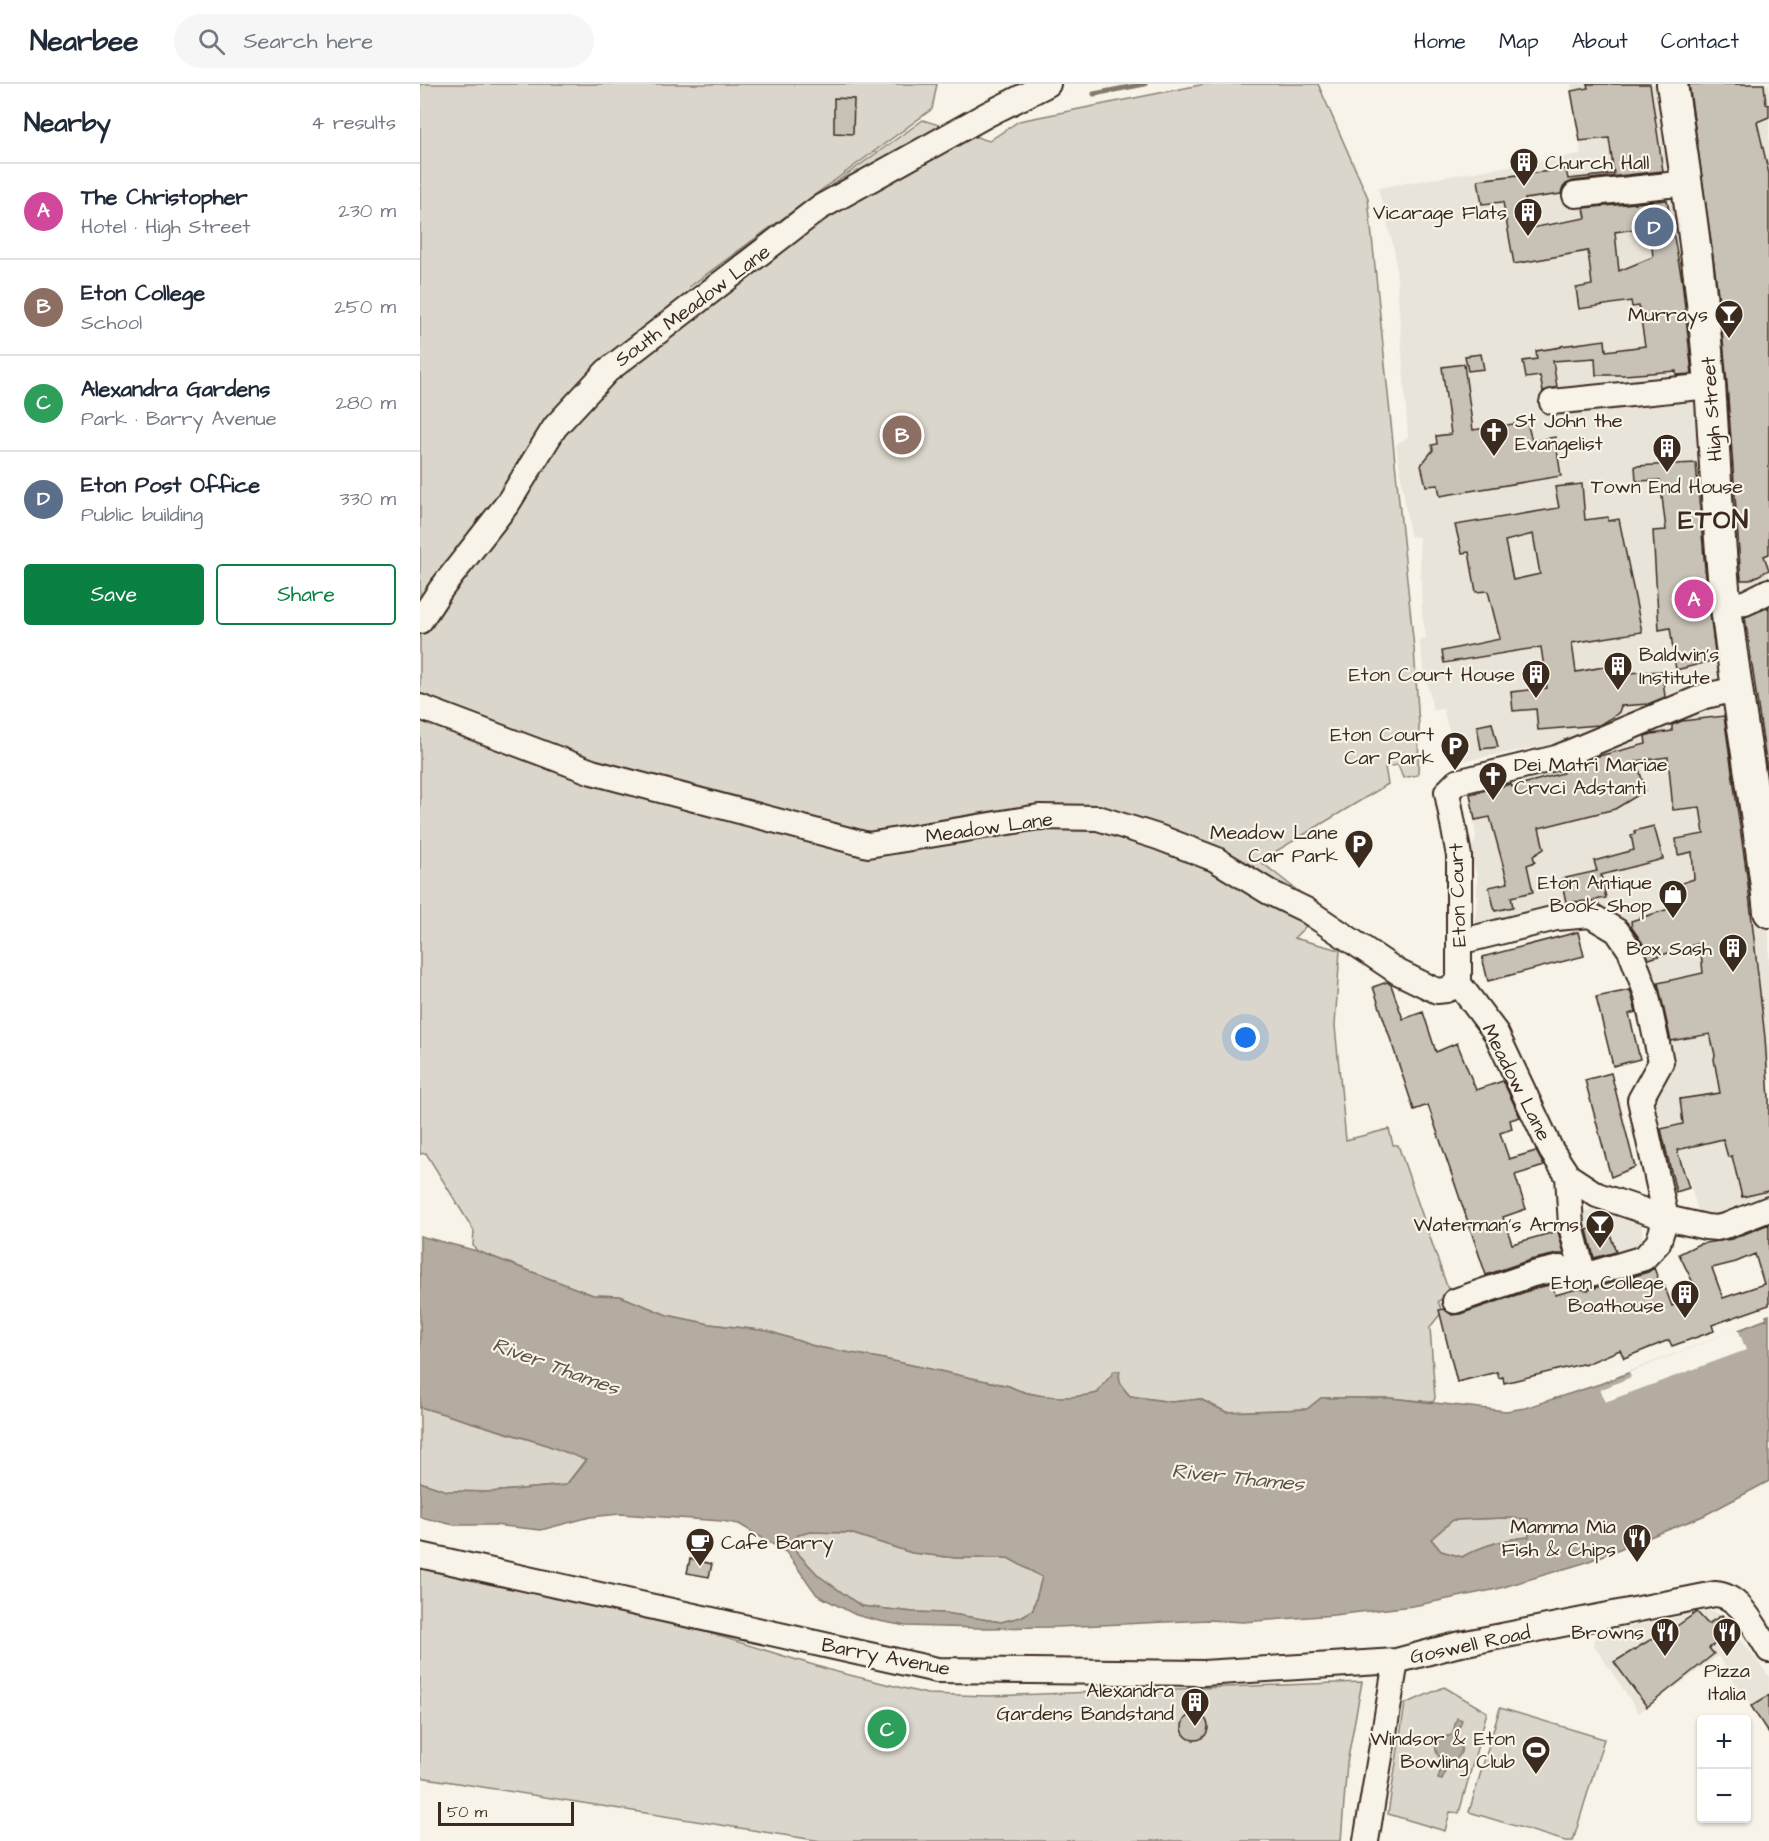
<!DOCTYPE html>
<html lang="en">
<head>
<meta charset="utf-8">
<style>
  :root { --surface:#fff; --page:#f6f6f7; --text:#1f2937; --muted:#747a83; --line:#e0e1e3; --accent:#0b8043 }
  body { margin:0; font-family:"Architects Daughter",sans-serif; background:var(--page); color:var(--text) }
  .controls { position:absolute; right:18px; bottom:18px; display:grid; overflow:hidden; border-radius:6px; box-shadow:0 2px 4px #0004 }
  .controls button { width:54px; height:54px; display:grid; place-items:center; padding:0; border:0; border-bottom:2px solid var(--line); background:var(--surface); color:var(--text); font:30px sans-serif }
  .scale { position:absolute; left:18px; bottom:15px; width:136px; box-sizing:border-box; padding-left:6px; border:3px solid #3b2a1e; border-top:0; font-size:16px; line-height:21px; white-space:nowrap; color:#3b2a1e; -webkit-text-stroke:4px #f7f3e8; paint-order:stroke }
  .you { position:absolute; left:826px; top:954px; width:21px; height:21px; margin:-15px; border:4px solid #fff; border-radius:50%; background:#1a73e8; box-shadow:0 0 0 9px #1a73e833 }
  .badge { display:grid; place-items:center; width:39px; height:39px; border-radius:50%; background:var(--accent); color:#fff; font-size:20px; font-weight:700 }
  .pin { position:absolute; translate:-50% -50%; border:3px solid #fff; box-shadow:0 2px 6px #0006 }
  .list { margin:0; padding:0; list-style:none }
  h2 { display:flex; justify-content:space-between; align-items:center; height:78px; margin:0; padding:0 24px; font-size:26px }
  h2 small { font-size:20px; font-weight:400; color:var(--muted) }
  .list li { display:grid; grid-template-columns:39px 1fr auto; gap:18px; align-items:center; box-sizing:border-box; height:96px; padding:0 24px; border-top:2px solid var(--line) }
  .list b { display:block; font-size:22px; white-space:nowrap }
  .list p { margin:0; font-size:20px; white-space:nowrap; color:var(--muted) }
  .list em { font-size:20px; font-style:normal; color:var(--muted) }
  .actions { display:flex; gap:12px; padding:18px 24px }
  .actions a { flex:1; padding:14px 0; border:2px solid var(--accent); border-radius:6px; text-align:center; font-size:21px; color:var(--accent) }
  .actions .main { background:var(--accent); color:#fff }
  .icon { flex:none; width:33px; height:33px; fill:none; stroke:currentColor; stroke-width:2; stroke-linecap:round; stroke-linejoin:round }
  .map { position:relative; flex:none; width:1349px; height:1757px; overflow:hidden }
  header { display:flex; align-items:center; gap:36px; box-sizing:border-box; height:84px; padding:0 30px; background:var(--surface); border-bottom:2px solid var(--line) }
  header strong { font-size:28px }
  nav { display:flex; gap:33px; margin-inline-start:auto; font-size:21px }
  .search { width:420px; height:54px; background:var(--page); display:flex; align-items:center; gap:15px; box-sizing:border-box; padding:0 21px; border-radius:33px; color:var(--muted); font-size:22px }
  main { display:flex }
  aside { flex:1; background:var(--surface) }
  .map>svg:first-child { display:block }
  .built { fill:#e9e4d9 }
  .green { fill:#dbd6cb; stroke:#8b8074; stroke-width:1.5 }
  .water { fill:#b4aca0; stroke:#84786c; stroke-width:1.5; fill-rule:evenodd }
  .pier { fill:#f7f3e8 }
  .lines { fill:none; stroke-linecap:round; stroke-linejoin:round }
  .stream { stroke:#84786c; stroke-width:5 }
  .building { fill:#c8c1b6; stroke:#3b2a1e; stroke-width:1.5; fill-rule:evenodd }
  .minor-casing { stroke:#3b2a1e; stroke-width:28 }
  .major-casing { stroke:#3b2a1e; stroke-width:34 }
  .minor { stroke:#f7f3e8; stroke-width:24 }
  .major { stroke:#f7f3e8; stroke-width:30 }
  .labels { text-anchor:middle; stroke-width:4.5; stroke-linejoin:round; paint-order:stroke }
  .poi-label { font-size:20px; fill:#3b2a1e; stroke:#f7f3e8; text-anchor:end }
  .street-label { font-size:20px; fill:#3b2a1e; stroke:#f7f3e8 }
  .water-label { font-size:21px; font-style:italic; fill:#5f5145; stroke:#f7f3e8 }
  .district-label { font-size:26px; font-weight:bold; letter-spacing:1.5px; fill:#3b2a1e; stroke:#f7f3e8 }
</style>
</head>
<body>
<header>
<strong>Nearbee</strong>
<div class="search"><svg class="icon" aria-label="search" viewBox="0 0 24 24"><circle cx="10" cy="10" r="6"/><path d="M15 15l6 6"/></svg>Search here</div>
<nav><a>Home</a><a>Map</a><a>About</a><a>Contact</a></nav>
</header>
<main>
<aside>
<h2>Nearby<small>4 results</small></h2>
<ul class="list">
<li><span class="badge" style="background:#d1479c">A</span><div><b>The Christopher</b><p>Hotel · High Street</p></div><em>230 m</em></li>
<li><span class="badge" style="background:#8d6e63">B</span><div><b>Eton College</b><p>School</p></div><em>250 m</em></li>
<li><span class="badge" style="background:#2e9e5b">C</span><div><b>Alexandra Gardens</b><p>Park · Barry Avenue</p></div><em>280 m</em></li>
<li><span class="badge" style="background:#5c6f8a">D</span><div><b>Eton Post Office</b><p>Public building</p></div><em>330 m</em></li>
</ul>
<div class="actions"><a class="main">Save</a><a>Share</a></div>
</aside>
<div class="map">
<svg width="1349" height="1757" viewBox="0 0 1349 1757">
  <rect width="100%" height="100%" fill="#f7f3e8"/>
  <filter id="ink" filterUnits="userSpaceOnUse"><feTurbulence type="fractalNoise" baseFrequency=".0167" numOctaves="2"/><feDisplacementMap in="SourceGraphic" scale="12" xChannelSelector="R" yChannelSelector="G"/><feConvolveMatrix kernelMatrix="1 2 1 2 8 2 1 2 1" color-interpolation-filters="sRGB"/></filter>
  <g filter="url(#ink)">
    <path class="built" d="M1151,0H1349V1168L1340,1171L1330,1144L1289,1131L1279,1130L1265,1084L1248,1089L1225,1022L1237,1011L1243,964L1231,903L1206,837L1200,838L1192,830L1181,826L1178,818L1053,851L1057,817V793L1049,762L1054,760L1056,753L1051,710L1149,685L1146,658L1038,678L1023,625L1013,626L1004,585L999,556L1006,554L1002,528L999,453L990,452L976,360L988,353L975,169L958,104L1161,70Z
      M1171,1125L1222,1141V1159L1193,1173L1173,1179L1156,1132Z
      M1286,1527H1294L1304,1533L1349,1592V1611L1331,1622L1298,1572L1219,1629L1173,1560L1178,1549Z"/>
    <path class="green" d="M0,0H517L512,25L269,203L503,36L569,57L599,37L785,0H898L948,114L994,564L999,642L998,691L983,694L978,681L965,683L968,700L840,777L902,826L874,854L920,866L915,942L926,1056L969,1045L973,1061H978L1030,1211L1018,1217L1022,1228L1010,1243L1015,1314L1013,1318L970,1314H901L887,1325L806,1328L780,1315L752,1318L710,1312L700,1300L699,1287L694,1288L687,1298L679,1306L678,1309C653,1315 612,1315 589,1302L459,1274L397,1263L348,1247L290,1240L247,1231L200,1212L173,1211L57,1167L53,1161L54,1147L6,1069L0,1070Z
      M0,1323L121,1359L166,1375L146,1401L70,1408L27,1407L0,1398Z
      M1084,1434L1108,1435L1109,1453C1085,1455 1063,1461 1042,1473L1021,1467L1011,1455L1033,1436Z
      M391,1448L430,1449L492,1469L536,1474H588L622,1493L613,1526L601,1533L581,1538L525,1529L493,1528L441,1522L399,1492L372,1463L378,1451Z
      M0,1482L204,1523L413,1587L507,1610L569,1612L942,1598L927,1679L921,1757H401L0,1693Z
      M1024,1603L1067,1628L1039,1729L1030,1728L1025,1747L968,1730L985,1620Z
      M1080,1624L1184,1655L1153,1757H1145L1049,1728Z"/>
    <path class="water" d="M0,1152L57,1167L173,1211L200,1212L247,1231L290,1240L348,1247L397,1263L459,1274L589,1302C612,1315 653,1315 678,1309C679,1303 690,1294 694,1287H700C697,1298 703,1304 710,1312L752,1318L780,1315L806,1328L887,1325L901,1314H970L1086,1327L1105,1324L1180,1300L1347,1235L1346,1232L1349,1231V1397L1283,1432L1164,1479L1077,1505L993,1522L914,1531L823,1538L788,1536L637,1543L559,1544L486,1542L459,1537L436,1531L397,1511L366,1468L319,1440L302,1437L200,1430L170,1433L121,1446L73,1441H34L0,1433V1398L27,1407L70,1408L146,1401L166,1376L121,1359L0,1323ZM1084,1434L1108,1435L1109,1453C1085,1455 1063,1461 1042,1473L1021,1467L1011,1455L1033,1436ZM391,1448L430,1449L492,1469L536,1474H588L622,1493L613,1526L601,1533L581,1538L525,1529L493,1528L441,1522L399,1492L372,1463L378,1451Z
      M1037,1634L1042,1636L1036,1653C1046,1663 1042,1675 1028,1678L1022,1696L1018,1695L1023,1677C1015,1670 1013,1662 1020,1654L1032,1651Z"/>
    <path class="pier" d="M1318,1245L1326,1266L1185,1318L1180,1306L1211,1293L1209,1288Z"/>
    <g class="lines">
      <path class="stream" d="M674,10L725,0"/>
    </g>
    <path class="building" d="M1167,0H1230L1243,87L1153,97L1146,100L1142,105L1141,110L1105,115L1111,144L1166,134L1164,124L1247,116L1262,196L1272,290L1256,291V287L1204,291H1176L1175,274L1133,277L1137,303L1123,308L1120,292L1106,294L1103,277L1117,275L1116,267L1141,263V262L1185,256L1186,267L1225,262L1219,222L1212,223L1211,217L1159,225L1156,204L1172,201L1168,167L1094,180L1083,118L1062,120L1058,96L1146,85L1148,95L1194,90L1189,54L1160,57L1151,7L1168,4ZM1230,143L1233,173L1199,187L1195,148Z
      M1269,0H1344L1346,20L1349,21V33L1337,38L1349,90V470L1344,472L1349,486L1330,496H1321L1307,300L1300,224Z
      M414,14L434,15L433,50L414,49Z
      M1061,270L1064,285L1048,287L1045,272Z
      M1044,280L1053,346L1107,338L1112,357L1135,353L1141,392L1020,412L1018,401L1006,402L1001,381L1013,366L1012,361L1017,360L1016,352L1031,350L1022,283Z
      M1276,379L1286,497L1296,576L1256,586L1250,544L1239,546L1233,447L1246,446L1240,396L1216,397L1215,382Z
      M1162,400L1165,436L1188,433V437L1199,435L1222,548L1152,559L1156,588L1189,582L1190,590L1242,587L1245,613L1228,620L1201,622L1199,628L1192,634L1179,641L1118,646L1116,625L1093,627L1091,608L1127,604L1121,563L1024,579L1022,567L1080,555L1068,507L1056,508L1049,468L1042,469L1035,441L1139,424L1135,403ZM1113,450L1120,490L1093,496L1085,457Z
      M1349,523V698L1325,533Z
      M1304,632L1327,792L1345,954L1349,1015V1107L1322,1113L1312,1072L1308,1073L1303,1055L1257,1066L1269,1104L1256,1108L1241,1045L1263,1040L1260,1015L1300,1009L1294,975L1295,971L1290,950L1251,957L1238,899L1283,889L1280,859L1229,875L1222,858L1212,844L1211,837L1255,823L1250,803L1274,795L1272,768L1258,771L1256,755L1284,750L1280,723L1253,726L1248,673L1217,677L1225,707L1195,725L1119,744L1124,765L1113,772L1115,778L1107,781L1113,808L1091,813L1093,823L1075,827L1069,803L1088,799L1070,733L1055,736L1050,710L1091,700L1092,703L1143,689V687L1175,673L1226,660L1225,652L1232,650L1252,647V641L1262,637Z
      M1072,639L1078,663L1061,665L1057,642Z
      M1234,742L1243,775L1181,791L1186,814L1170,817L1146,818L1141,795L1177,787L1174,777L1214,766L1211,751L1215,750L1214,747Z
      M1158,848L1164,872L1068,897L1062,873Z
      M967,898L971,901L983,935L1003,928L1016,968L1037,959L1056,1006L1083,997L1100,1033L1090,1036L1092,1045L1080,1049L1089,1075L1116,1067L1124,1082L1095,1091L1106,1125L1083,1133L1092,1160L1138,1147L1144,1170H1137L1110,1176L1066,1191L1008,1021L994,1026L953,903Z
      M1210,906L1216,928L1209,930L1220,975L1193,982L1176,913Z
      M1191,989L1215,1083L1191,1093L1165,996Z
      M1187,1140L1196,1168L1174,1174L1167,1146Z
      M1349,1140V1221L1292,1241L1294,1247L1252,1262L1249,1256L1204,1274L1200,1266L1164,1281L1162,1280L1084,1299L1083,1293L1079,1294L1077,1288L1037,1298L1019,1226L1024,1225L1032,1231L1040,1230L1117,1204L1133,1200L1135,1211L1157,1205L1168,1206L1228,1188L1234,1184L1241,1202L1244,1201L1252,1222L1279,1211L1259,1170L1279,1160L1312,1155ZM1335,1170L1344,1200L1303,1214L1292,1184L1316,1178Z
      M270,1475L292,1480L289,1493L267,1489Z
      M1277,1528L1288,1540L1302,1531L1315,1547L1289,1564L1294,1570L1227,1623L1194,1578L1251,1543L1254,1544Z
      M1349,1611V1650L1331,1622Z
      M762 1643a13 13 0 1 1 26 0a13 13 0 1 1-26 0Z"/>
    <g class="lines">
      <g class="minor-casing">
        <path id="minor" d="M1155,111L1267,99
          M1132,318L1290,302
          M1306,521L1325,519L1349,507
          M0,537L21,505L88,419L135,343L187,287L399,124L568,30L628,0
          M0,623L172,688L448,761L619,733L678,734L738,753L795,775L849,808L886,826L978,888L1017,907L1026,906L1039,900
          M1039,855H1051L1136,834L1170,831L1197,847L1210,866L1226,908L1241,978L1220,1016L1246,1134
          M1039,900V772L1027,708L1037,698L1136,674L1285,612L1317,605
          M1039,900L1076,949L1131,1066L1148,1092L1177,1111L1246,1134L1286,1143L1297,1144L1308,1141L1349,1125
          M1148,1092L1151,1142L1164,1192
          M1164,1192L1224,1174L1238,1159L1246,1134
          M1035,1217L1113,1190L1140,1184L1164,1192
          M0,1471L517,1586L783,1589L976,1577L1036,1561L1295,1510C1321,1511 1336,1546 1349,1566
          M946,1757L976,1577"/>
      </g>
      <g class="major-casing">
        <path id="major" d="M1252,0C1267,100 1282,200 1290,301C1295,375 1298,449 1306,523C1318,625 1338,726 1349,828"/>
      </g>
      <use href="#minor" class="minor"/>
      <use href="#major" class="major"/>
    </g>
  </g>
  <defs>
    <g id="building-pin" transform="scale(1.5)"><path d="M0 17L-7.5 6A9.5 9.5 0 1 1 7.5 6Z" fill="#3b2a1e" stroke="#f7f3e8"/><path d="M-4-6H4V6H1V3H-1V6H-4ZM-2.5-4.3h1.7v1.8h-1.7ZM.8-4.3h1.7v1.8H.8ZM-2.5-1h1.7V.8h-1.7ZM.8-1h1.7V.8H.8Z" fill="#fff"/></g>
    <g id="bar-pin" transform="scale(1.5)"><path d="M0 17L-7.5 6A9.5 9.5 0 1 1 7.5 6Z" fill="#3b2a1e" stroke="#f7f3e8"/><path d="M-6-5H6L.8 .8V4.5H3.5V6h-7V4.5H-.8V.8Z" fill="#fff"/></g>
    <g id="church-pin" transform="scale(1.5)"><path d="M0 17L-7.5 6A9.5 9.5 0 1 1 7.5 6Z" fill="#3b2a1e" stroke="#f7f3e8"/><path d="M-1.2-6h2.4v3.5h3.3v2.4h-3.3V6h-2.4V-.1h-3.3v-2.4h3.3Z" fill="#fff"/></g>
    <g id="parking-pin" transform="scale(1.5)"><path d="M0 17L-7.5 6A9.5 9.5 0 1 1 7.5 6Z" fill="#3b2a1e" stroke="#f7f3e8"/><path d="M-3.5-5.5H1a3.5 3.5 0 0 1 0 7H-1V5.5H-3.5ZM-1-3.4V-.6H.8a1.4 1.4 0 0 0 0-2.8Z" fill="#fff"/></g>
    <g id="shop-pin" transform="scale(1.5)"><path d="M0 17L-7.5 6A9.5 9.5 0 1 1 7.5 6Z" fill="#3b2a1e" stroke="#f7f3e8"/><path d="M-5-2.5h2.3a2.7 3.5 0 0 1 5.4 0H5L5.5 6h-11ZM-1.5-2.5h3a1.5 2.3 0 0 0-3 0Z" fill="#fff"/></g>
    <g id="restaurant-pin" transform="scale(1.5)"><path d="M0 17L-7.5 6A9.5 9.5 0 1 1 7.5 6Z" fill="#3b2a1e" stroke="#f7f3e8"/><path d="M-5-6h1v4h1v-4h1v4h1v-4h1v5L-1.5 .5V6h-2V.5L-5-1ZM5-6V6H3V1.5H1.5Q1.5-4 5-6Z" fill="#fff"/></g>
    <g id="cafe-pin" transform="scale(1.5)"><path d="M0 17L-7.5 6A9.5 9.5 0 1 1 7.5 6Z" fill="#3b2a1e" stroke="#f7f3e8"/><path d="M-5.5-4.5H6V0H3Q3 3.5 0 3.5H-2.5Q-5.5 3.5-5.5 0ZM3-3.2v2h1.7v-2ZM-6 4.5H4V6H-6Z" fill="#fff"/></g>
    <g id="stadium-pin" transform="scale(1.5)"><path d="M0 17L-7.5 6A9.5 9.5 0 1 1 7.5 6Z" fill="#3b2a1e" stroke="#f7f3e8"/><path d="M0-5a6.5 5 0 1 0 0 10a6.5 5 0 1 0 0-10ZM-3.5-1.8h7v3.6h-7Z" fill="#fff"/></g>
  </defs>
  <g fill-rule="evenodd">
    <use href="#building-pin" x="1104" y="78"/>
    <use href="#building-pin" x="1108" y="128"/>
    <use href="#bar-pin" x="1309" y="230"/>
    <use href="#church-pin" x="1074" y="348"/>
    <use href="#building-pin" x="1247" y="364"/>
    <use href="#building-pin" x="1198" y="582"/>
    <use href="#building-pin" x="1116" y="590"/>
    <use href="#parking-pin" x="1035" y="662"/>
    <use href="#church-pin" x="1073" y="692"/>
    <use href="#parking-pin" x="939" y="760"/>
    <use href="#shop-pin" x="1253" y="810"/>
    <use href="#building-pin" x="1313" y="864"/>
    <use href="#bar-pin" x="1180" y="1140"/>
    <use href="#building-pin" x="1265" y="1210"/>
    <use href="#restaurant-pin" x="1217" y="1454"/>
    <use href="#cafe-pin" x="280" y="1458"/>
    <use href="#restaurant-pin" x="1245" y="1548"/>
    <use href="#restaurant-pin" x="1307" y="1548"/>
    <use href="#building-pin" x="775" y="1618"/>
    <use href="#stadium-pin" x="1116" y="1666"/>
  </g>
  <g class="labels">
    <g class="poi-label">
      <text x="1125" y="85" text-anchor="start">Church Hall</text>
      <text x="1087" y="135">Vicarage Flats</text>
      <text x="1288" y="237">Murrays</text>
      <text x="1095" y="343" text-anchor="start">St John the<tspan x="1095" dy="23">Evangelist</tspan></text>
      <text x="1247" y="409" text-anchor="middle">Town End House</text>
      <text x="1219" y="577" text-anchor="start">Baldwin's<tspan x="1219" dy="23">Institute</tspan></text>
      <text x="1095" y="597">Eton Court House</text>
      <text x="1014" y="657">Eton Court<tspan x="1014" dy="23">Car Park</tspan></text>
      <text x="1094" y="687" text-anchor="start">Dei Matri Mariae<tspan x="1094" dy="23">Crvci Adstanti</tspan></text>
      <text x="918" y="755">Meadow Lane<tspan x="918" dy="23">Car Park</tspan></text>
      <text x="1232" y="805">Eton Antique<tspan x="1232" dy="23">Book Shop</tspan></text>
      <text x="1292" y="871">Box Sash</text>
      <text x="1159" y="1147">Waterman's Arms</text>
      <text x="1244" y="1205">Eton College<tspan x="1244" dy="23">Boathouse</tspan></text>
      <text x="1196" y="1449">Mamma Mia<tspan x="1196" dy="23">Fish &amp; Chips</tspan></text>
      <text x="301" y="1465" text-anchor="start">Cafe Barry</text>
      <text x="1224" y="1555">Browns</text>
      <text x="1307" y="1593" text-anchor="middle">Pizza<tspan x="1307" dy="23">Italia</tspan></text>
      <text x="754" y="1613">Alexandra<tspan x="754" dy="23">Gardens Bandstand</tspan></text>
      <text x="1095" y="1661">Windsor &amp; Eton<tspan x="1095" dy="23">Bowling Club</tspan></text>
    </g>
    <g class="street-label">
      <text transform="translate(272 221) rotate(-37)" y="7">South Meadow Lane</text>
      <text transform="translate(1291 325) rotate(-94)" y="7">High Street</text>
      <text transform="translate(569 743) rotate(-8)" y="7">Meadow Lane</text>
      <text transform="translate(1037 811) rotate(-92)" y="7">Eton Court</text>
      <text transform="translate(1097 998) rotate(63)" y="7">Meadow Lane</text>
      <text transform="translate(1050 1560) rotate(-12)" y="7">Goswell Road</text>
      <text transform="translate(466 1572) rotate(11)" y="7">Barry Avenue</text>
    </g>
    <g class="water-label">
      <text transform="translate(136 1282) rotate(20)" y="7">River Thames</text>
      <text transform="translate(818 1393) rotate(6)" y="7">River Thames</text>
    </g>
    <g class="district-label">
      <text x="1294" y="444">ETON</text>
    </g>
  </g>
</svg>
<div class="controls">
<button>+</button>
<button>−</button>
</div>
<div class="scale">50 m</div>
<div class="you"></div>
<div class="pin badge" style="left:1274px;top:515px;background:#d1479c">A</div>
<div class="pin badge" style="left:482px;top:351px;background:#8d6e63">B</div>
<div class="pin badge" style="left:467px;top:1645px;background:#2e9e5b">C</div>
<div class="pin badge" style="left:1234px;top:143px;background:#5c6f8a">D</div>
</div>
</main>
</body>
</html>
